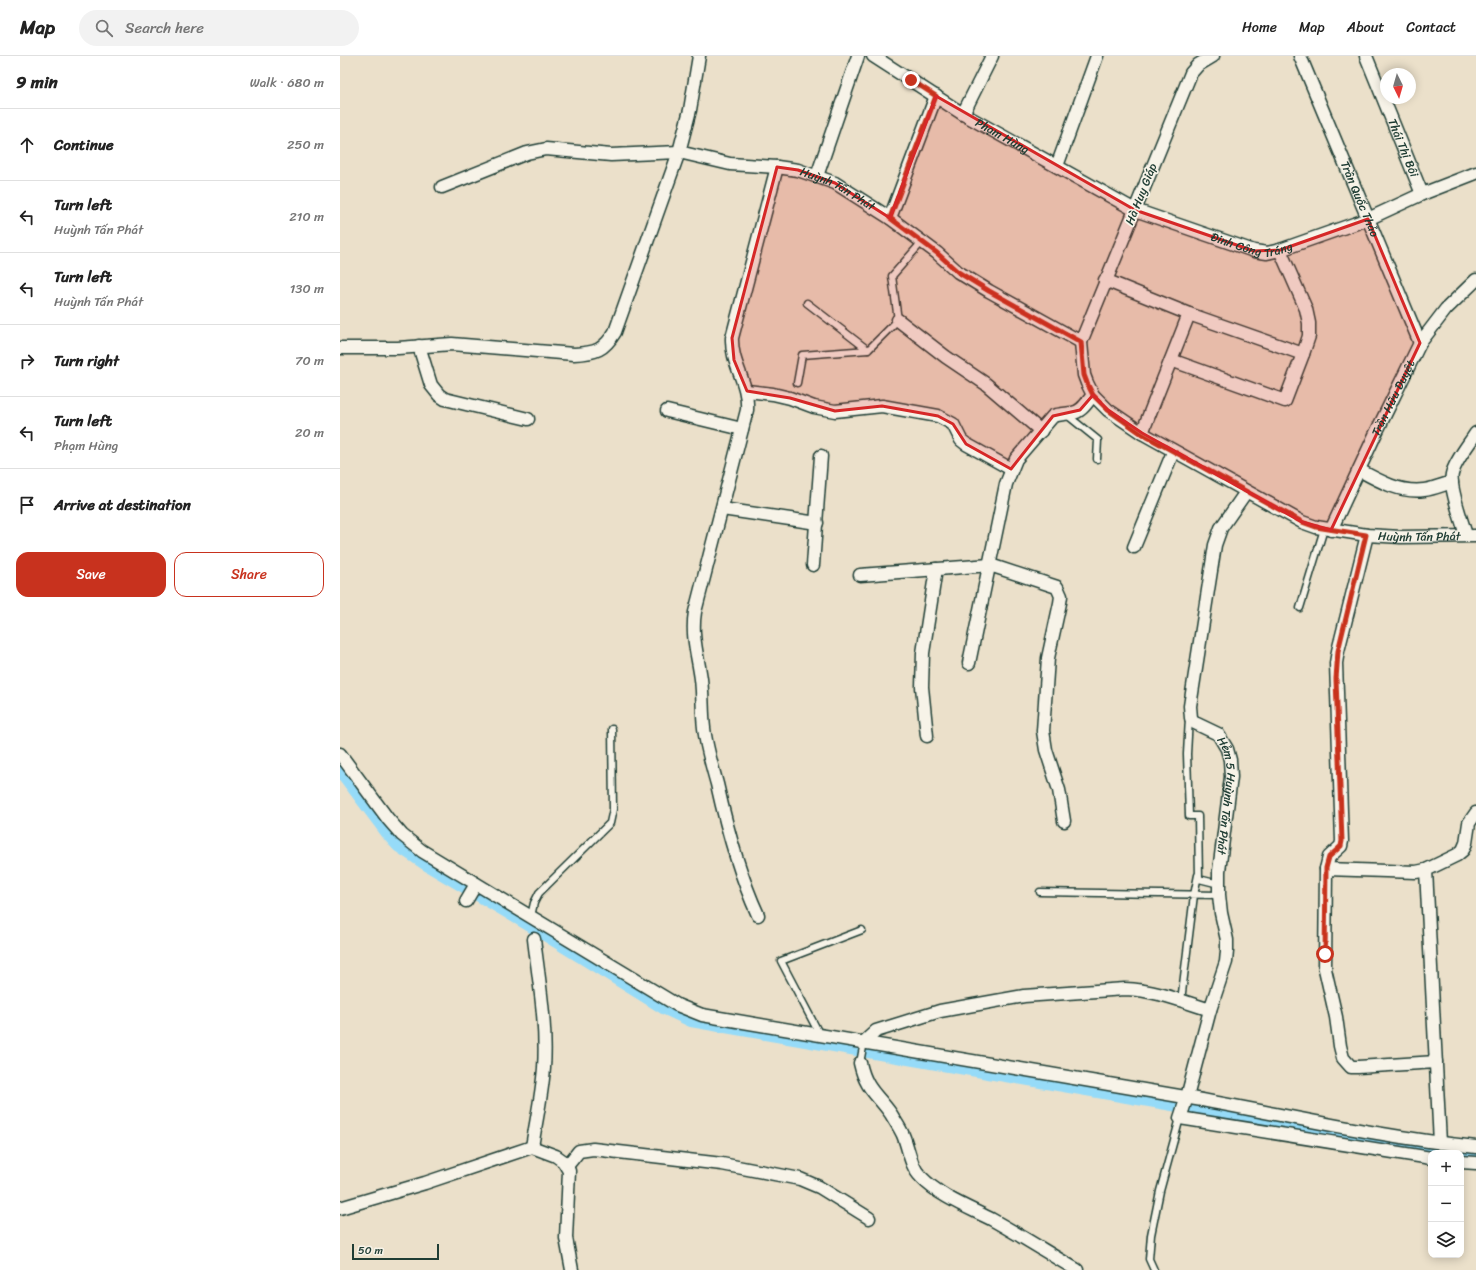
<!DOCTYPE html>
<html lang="en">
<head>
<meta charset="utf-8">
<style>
  :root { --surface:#fff; --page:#f2f2f2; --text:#222; --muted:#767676; --line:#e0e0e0; --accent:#c8321e }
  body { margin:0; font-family:Sriracha,sans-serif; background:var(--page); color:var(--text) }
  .controls { position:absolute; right:12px; bottom:12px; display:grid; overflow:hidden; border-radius:8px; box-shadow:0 2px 10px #0003 }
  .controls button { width:36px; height:36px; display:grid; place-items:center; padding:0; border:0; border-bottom:1px solid var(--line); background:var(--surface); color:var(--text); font:20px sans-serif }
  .compass { position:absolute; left:1040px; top:12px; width:36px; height:36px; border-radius:50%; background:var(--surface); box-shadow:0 2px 10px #0003; rotate:175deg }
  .scale { position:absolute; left:12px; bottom:10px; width:87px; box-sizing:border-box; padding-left:4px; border:2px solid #1f3d34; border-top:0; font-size:11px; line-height:14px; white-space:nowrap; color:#1f3d34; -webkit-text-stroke:3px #f7f3e8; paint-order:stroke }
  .stop { position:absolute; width:12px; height:12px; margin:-9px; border:3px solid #c8321e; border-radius:50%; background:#fff }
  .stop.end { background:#c8321e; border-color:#fff; box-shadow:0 1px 4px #0008 }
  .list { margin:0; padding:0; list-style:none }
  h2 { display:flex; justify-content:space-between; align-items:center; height:52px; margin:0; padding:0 16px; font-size:17px }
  h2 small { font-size:13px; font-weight:400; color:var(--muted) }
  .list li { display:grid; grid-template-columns:26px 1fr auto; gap:12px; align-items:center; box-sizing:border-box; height:72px; padding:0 16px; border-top:1px solid var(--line) }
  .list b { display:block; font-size:15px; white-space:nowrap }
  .list p { margin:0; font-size:13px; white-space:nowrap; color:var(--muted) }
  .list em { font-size:13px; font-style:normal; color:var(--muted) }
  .actions { display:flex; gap:8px; padding:12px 16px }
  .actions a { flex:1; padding:9px 0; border:1px solid var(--accent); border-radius:12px; text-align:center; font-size:14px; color:var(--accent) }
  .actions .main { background:var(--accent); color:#fff }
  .icon { flex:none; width:22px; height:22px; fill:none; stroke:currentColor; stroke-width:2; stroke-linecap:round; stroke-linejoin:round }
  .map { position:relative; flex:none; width:1136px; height:1214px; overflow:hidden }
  header { display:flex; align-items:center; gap:24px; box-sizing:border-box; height:56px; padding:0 20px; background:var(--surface); border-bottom:1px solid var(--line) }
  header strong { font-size:19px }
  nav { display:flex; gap:22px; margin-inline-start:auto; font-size:14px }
  .search { width:280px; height:36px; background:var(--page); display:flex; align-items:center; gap:10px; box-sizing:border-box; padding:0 14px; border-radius:22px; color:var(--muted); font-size:15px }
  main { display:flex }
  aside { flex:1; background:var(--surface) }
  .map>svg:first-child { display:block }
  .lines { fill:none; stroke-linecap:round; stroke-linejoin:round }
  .canal { stroke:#96dbf8; stroke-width:12 }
  .lane-casing { stroke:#1f3d34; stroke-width:9 }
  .street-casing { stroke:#1f3d34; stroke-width:15 }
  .lane { stroke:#f7f3e8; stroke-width:6 }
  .street { stroke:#f7f3e8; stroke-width:12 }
  .route { stroke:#c8321e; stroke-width:5 }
  .marked { fill:#d62828; fill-opacity:0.2; stroke:#d62828; stroke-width:3; stroke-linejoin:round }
  .labels { text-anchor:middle; stroke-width:3.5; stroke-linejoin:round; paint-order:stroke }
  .street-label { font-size:12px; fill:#1f3d34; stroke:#f7f3e8 }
</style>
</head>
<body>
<header>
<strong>Map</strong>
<div class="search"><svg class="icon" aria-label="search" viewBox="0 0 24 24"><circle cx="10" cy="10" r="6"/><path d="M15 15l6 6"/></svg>Search here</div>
<nav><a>Home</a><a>Map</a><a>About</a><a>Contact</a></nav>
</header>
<main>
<aside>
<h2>9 min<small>Walk · 680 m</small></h2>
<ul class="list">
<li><svg class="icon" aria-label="ahead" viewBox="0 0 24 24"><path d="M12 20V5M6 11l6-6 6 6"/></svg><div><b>Continue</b></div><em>250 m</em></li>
<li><svg class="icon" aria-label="left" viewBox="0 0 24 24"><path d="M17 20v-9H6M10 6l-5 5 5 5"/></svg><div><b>Turn left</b><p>Huỳnh Tấn Phát</p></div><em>210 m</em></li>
<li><svg class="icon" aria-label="left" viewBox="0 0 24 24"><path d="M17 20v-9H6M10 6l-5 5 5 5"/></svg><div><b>Turn left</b><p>Huỳnh Tấn Phát</p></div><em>130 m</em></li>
<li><svg class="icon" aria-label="right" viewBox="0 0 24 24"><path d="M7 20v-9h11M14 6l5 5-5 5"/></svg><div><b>Turn right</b></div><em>70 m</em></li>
<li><svg class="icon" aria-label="left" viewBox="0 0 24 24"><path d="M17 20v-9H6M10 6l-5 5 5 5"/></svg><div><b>Turn left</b><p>Phạm Hùng</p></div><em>20 m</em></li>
<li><svg class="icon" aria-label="arrive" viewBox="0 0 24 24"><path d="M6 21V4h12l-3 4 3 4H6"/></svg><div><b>Arrive at destination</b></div></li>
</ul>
<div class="actions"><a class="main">Save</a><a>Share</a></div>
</aside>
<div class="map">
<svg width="1136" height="1214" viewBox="0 0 1136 1214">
  <rect width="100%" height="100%" fill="#ebe0ca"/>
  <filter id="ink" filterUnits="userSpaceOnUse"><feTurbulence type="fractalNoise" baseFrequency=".025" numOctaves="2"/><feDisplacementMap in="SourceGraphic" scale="8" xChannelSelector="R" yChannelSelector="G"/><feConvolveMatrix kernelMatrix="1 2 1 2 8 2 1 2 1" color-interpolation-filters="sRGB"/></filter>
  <g filter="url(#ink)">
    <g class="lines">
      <path class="canal" d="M0,715L49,780L58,790L85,808L192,871L323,952L351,965L1106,1097
        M1121,1098L1136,1100"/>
      <g class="lane-casing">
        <path id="lane" d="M467,247L528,294L558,264L552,220L582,186
          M457,327L462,299L528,294
          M727,359L758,384L757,403
          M960,552L984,473
          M849,662L847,698L849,760H858L859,823L879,828
          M700,836L879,839
          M191,860L194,847L199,837L270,767L273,753L272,673
          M841,945L854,839L858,819
          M480,979L441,905L522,874
          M520,1007L524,986
          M814,1214L809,1203L811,1179L820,1135L840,1062"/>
      </g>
      <g class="street-casing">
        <g id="street">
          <path id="s1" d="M533,0L623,58L795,154L914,195L927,197L940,194L1028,163L1082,138L1136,117"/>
          <path id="s2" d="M873,0L858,9L851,17L741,286L744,319L747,327L753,339L768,354L802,377L962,466L976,471L1027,479L1061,481L1136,480"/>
          <path id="s3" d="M960,0L1080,287"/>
          <path id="s4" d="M1026,0L1082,138"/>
          <path d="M623,58L652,0"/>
          <path d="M717,110L757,0"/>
          <path d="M477,120L518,0"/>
          <path id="s5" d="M102,131L187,97L206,93L271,99L339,96L390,108L437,111L458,114L495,127L550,162L597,197L618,216L649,235L741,286"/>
          <path d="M550,162L596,40"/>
          <path d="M765,224L849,258L963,298"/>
          <path d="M558,264L606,301L646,328L701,375"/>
          <path d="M79,290L91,329L99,339L105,343L188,363"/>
          <path d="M0,292H58L112,288L234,298C256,297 264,294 275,276L339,96L350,54L359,0"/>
          <path d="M831,304L945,345L963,298L969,280V267L966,253L940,194"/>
          <path d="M407,335L433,338L450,342L474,351L495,355L542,350L598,360L613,368L621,384L626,388L671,413"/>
          <path d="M327,355L402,373"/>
          <path d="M802,377L849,258"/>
          <path d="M1019,414C1039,425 1060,437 1084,434C1093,433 1102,429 1112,426"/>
          <path id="s6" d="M906,436L881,472L875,489L850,650L851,662L855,667L878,678L887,693L890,704L891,721L879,815V839L881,857L887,884V895L886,906L870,954L847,1041L840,1062L1091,1102"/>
          <path d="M382,453L477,467"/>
          <path id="s7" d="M991,474L1035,379L1080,287L1106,253L1136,224"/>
          <path d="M1027,479L998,595L996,607L1002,785L1001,790L989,801L986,813L985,913L996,961L1000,990L1003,1002L1011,1011H1018L1096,1006"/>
          <path d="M1126,479C1122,465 1109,431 1112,418C1115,405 1129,388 1136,377"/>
          <path d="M794,491L833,396"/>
          <path d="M473,509L481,400"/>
          <path d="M520,519L650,509L717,531L721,540L720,547L708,602L703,675L706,694L719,734L724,765"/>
          <path d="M629,607L666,428L676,403L713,360C719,358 725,358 732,357C742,356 747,346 753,339"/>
          <path d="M587,680L582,631L583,597L596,513"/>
          <path d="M0,698L48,763L62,779L82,795L337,949L362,959C523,986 684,1013 845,1041C942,1058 1038,1081 1136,1091"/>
          <path d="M986,813L1076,816L1086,814"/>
          <path d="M126,845L136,828"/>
          <path d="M418,859C399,818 387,773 377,728C372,710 366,690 364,672C362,655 363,639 361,623C358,600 351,580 355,556L407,354C409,326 391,309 392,282L437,111"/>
          <path d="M524,986L536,975L600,955L684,940L785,933C815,934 842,945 870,954"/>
          <path d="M520,1007C526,1034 537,1038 551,1058C555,1065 560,1072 563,1079C569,1093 570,1110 581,1121C599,1140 627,1151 651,1163C680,1179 708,1197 737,1214"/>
          <path d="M1100,1087L1086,814L1117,799L1123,794L1126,787L1129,767L1136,757"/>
          <path d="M192,1091C196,1065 202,1039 204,1012C207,969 199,926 194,883"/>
          <path d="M1121,1106L1136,1107"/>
          <path d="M227,1110L239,1095L253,1093L382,1108L460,1123L479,1131L529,1162"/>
          <path d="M0,1152L85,1127L192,1091L216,1100L223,1105L229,1115L226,1182L232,1214"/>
        </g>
      </g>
      <use href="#lane" class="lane"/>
      <use href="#street" class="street"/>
    </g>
  </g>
  <g class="lines" filter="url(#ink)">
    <path class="route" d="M571,24L596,40L550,162L597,197L618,216L649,235L741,286L744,319L747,327L753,339L768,354L802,378L962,466L976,471L1026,479L998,595L996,623L1002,785L1001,790L989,801L986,812L985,898"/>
  </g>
  <path class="marked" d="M596,40L795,154L914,195L940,194L1028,163L1080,287L991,474L962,466L802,377L768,354L753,339L740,354L713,360L671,413L626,388L613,368L598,360L542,350L495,355L450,342L407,335L394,304L392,282L437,111L458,114L495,127L550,162Z"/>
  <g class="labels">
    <g class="street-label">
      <text dy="4" stroke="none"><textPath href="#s1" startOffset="152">Phạm Hùng</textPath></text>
      <text dy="4" stroke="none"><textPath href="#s4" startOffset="99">Thái Thị Bôi</textPath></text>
      <text dy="4" stroke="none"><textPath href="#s5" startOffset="409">Huỳnh Tấn Phát</textPath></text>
      <text transform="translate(801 138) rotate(-68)" y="4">Hà Huy Giáp</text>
      <text dy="4" stroke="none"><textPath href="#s3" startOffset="155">Trần Quốc Thảo</textPath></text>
      <text dy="4" stroke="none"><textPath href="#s1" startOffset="427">Đinh Công Tráng</textPath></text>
      <text dy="4" stroke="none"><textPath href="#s7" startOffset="146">Trần Hữu Duyệt</textPath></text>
      <text dy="4" stroke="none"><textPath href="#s2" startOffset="738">Huỳnh Tấn Phát</textPath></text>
      <text dy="4" stroke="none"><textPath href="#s6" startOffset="333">Hẻm 5 Huỳnh Tấn Phát</textPath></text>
    </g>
  </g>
</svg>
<div class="controls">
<button>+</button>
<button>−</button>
<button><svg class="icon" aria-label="layers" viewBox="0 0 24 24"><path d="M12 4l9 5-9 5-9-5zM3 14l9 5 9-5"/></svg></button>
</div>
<svg class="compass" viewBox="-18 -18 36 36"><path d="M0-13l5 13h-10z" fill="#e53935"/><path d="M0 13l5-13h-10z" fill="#767676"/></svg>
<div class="scale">50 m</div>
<div class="stop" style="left:985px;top:898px"></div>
<div class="stop end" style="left:571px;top:24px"></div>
</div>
</main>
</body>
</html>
